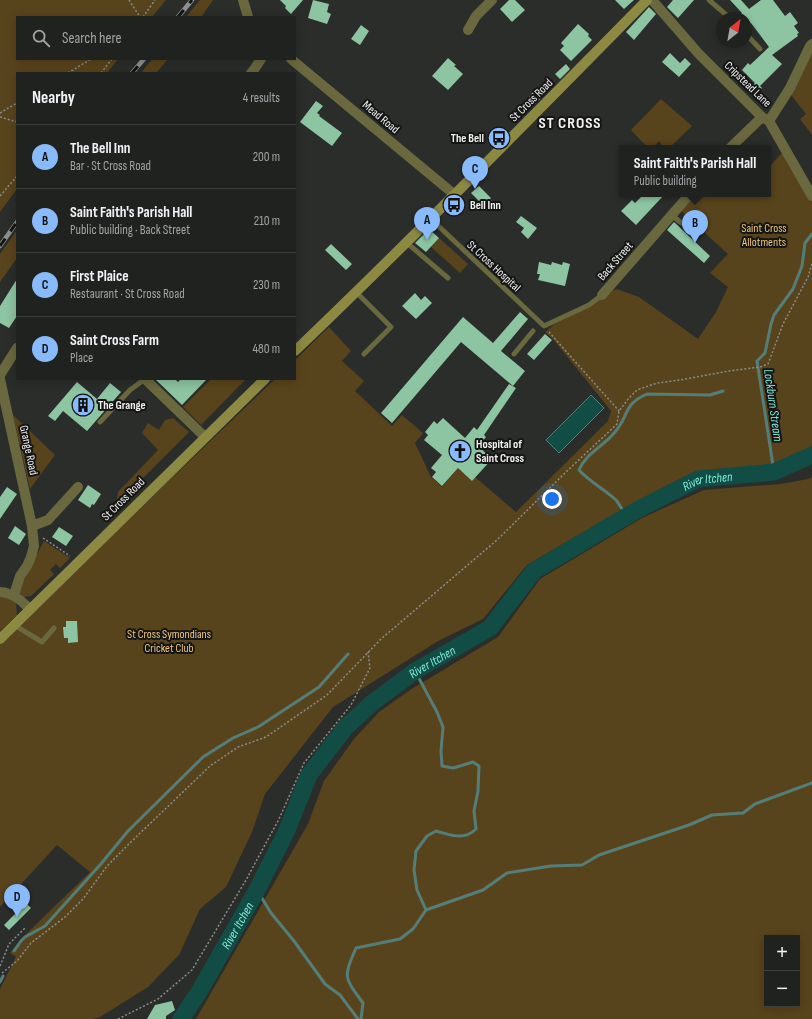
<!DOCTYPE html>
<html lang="en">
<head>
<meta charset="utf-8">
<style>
  :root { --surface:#202220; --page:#2d2f2d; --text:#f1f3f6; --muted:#a2a4a5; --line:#3d3f3e; --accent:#88bafc }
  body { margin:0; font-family:"Sofia Sans Condensed",sans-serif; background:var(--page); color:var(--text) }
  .controls { position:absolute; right:12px; bottom:12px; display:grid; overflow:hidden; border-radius:0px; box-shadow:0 2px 10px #0003 }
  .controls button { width:36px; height:36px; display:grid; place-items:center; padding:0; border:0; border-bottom:1px solid var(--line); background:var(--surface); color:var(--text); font:20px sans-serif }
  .compass { position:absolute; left:716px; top:12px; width:36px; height:36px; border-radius:50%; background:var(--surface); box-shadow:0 2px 10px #0003; rotate:31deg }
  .you { position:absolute; left:552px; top:499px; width:14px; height:14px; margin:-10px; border:3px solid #fff; border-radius:50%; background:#1a73e8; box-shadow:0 0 0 6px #1a73e833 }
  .badge { display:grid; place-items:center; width:26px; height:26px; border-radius:50%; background:var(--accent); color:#111; font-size:13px; font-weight:700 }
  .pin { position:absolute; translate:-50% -33px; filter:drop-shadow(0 1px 2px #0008) }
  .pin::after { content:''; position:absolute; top:21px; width:14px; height:12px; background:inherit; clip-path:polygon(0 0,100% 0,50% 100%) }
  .popup { position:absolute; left:619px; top:145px; width:152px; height:52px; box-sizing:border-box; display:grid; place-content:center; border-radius:0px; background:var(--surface); filter:drop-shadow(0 1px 3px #0005); font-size:13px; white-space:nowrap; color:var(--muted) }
  .popup b { font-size:15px; color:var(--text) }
  .popup::after { content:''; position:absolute; left:50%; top:100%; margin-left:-8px; border:8px solid transparent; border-top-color:var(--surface) }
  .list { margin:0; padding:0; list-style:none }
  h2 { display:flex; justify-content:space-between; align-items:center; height:52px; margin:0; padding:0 16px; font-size:17px }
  h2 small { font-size:13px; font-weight:400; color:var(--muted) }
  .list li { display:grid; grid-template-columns:26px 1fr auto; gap:12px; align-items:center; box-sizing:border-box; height:64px; padding:0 16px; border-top:1px solid var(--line) }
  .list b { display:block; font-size:15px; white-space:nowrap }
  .list p { margin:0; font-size:13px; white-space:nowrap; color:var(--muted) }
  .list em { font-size:13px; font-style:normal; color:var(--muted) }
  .icon { flex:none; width:22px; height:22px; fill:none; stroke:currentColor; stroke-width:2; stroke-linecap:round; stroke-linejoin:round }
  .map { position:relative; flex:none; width:812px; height:1019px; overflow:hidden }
  .search { position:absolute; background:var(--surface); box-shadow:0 2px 10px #0003; left:16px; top:16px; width:280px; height:44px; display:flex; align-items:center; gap:10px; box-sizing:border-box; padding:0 14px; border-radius:0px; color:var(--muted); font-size:15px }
  .panel { position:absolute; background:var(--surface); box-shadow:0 2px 10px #0003; left:16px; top:72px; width:280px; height:308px; border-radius:0px }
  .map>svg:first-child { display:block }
  .green { fill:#58441c; fill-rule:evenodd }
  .water { fill:#124d45; stroke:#557e78 }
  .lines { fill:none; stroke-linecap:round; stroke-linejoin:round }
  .stream { stroke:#557e78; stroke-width:3 }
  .river { stroke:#124d45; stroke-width:17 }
  .building { fill:#8dc4a1 }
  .path { stroke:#8b8d8a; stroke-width:1.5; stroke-dasharray:2 2; stroke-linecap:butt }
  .service { stroke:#69683e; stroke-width:5 }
  .minor { stroke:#69683e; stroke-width:10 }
  .secondary { stroke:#8c8943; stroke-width:10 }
  .rail-casing { stroke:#8f908e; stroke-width:4.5 }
  .rail { stroke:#141514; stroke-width:3; stroke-dasharray:9; stroke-linecap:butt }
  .labels { text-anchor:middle; stroke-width:4; stroke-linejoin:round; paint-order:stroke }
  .street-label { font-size:12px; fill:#f1f2f0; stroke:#141514 }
  .poi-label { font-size:12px; font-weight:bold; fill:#f1f2f0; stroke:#141514; text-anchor:start }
  .park-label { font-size:12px; fill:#efc67a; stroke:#141514 }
  .water-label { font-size:13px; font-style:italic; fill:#7fedda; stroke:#141514 }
  .district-label { font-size:16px; font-weight:bold; letter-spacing:1px; fill:#f1f2f0; stroke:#141514 }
</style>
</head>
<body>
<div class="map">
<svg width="812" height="1019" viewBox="0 0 812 1019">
  <rect width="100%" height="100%" fill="#2b2d2a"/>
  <path class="green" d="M0,0H166L152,17H17V59H118L107,73H17V189L0,212Z
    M200,0H213L201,17H186Z
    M809,52L812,55V135L800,119L806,114L791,95Z
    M152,59H168L156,73H141Z
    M661,99L692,126L669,148H664L659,141L652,148H648L631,130Z
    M782,153L812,202V446L768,469L702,472L678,480L633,503L527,565L483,619L438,641L333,707L265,794L252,832L226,887L200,909L179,955L148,987L100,1017L93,1019H0V989L16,957L10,953L20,940L90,872L57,845L0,907V643L275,379H295V360L329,327L351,351L342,361L364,381L355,391L392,426L402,415L423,433L415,443L431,477L442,487L458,468L472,481L475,477L516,512L608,421L611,411L553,339L545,332L555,324L588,307L606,293L617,289L639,297L698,339L716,312L728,287L710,273L728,254L681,211L696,194H768V168Z
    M17,230V258L0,282V254Z
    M439,238L468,264L460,273L431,247Z
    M209,379H246L201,425L183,407L210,380Z
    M13,415L55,455L30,489Z
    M173,418L189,432L116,505L118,492L158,450L142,433L148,423L159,430L165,420Z
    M812,477V1019H196L308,824L324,781L354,739L379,712L410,690L498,637L540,579L642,518L704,490L781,484L808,479ZM767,938H797V1004H767Z
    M44,541L70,558L60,568L56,564L50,570L54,574L31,596L24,597L19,593V588Z
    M0,596L12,598L16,604L17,615L0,631Z"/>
  <path class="water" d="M591,395L604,408L559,453L546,440Z"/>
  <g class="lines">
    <path class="stream" d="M774,472L757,361L765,353L771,324L774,315L793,289L802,266L805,243L812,234
      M626,516C623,511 620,505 616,500C604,489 590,482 579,470C586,453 604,446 615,432C630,415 622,405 647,394L710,395L723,391
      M415,671L437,712L443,727L441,751L442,766L453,768L473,762L479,766L478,791L474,811L476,829C464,841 451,835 436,831L427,836L416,851L414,870L417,890L426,910
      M257,890L271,913L294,941L325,984L340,995L358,1019
      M14,951L21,941L25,937L45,926L100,865L128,831L203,757L233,738L258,727L319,687L348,654
      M0,982L3,976
      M361,1019L363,1003C344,977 343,978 356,948L400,939L413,929L426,910L483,890L507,873L551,866L582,865L599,855L689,825L712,815L743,813L755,804L812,783"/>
    <path class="river" id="s1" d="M181,1019L199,992L257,890L287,830L309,775L345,728L372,703L415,671L490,628L534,571L637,510L698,479L774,472L812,455"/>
  </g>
  <path class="building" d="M280,0H303L291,14L285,8L286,6Z
    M313,0L329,4L327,12L331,14L327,24L308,18Z
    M509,0H515L525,10L512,22L500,9Z
    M615,0H634L624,9Z
    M673,0H694L678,18L667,7Z
    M730,0H741L749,9L761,0H773L785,16L790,12L798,23L794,26L799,33L797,34L798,36L772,55L782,64L760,86L762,88L755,95L749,90L755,83L742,70L748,63L750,65L769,47L751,23L748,25L746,23V18H743L740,15L742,13Z
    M649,7L656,14L634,40L626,32Z
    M578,24L589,34L588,36L592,40L571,61L560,50L564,46L561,43Z
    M361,25L369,31L360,45L351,39Z
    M670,53L680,63L685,58L691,64L679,77L662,62Z
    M448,58L456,65L454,66L463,74L448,90L432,76Z
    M566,64L570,69L560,79L555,74Z
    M534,91L541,98L535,104L528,98Z
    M316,101L323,106L317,113L320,115L319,116L342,133L332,146L300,122Z
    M479,186L491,198L490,199L495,204L489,211L471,193Z
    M644,194H665L636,225L621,211L632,200L635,203Z
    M521,216L537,228L528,239L521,232L524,228L516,222Z
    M674,222L710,256L704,263L667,230Z
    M429,229L439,238L426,252L415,243Z
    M331,244L352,264L346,270L325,250Z
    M539,262L551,265L552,262L562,265L563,262L570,264L565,286L538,280L540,274H537Z
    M17,279V316L9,328L0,323V306Z
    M415,293L421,300L425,296L432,303L416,319L402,306Z
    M520,312L528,319L501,351L525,371L513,386L461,342L392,423L381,413L463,317L493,343Z
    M545,334L552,340L534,360L527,354Z
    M155,379H175L178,382L181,379H207L182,405Z
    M77,382L97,399L110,383L121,392L87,431L63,411L55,421L48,416Z
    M509,384L516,388L484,435L486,437L478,446L492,459L472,481L458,468L442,486L432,477L436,472L431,468L442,455L424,440L428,435L425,432L434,421L437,424L443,418L465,438L474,427L477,430Z
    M88,485L101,494L94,505L92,504L90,508L78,500Z
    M7,487L17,494L0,519V497Z
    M15,526L26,534L19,545L8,538Z
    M59,527L73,536L66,546L52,537Z
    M66,621H77L78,642L68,643V638H64L63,627H66Z
    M26,903L31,908L9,930L4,925Z
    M172,1001L175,1010L166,1016V1019H147L155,1005Z"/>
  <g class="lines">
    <path class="path" d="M129,0L140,17
      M143,17L155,0
      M68,73L91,59
      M101,73L112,59
      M0,113L17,103
      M0,117L17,122
      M0,196L17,176
      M549,332L619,411
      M43,538L70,556
      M0,966L9,944L25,928
      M2,973L17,961L31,943L65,917L83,899L107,866L135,838L210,766L238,747L266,737L327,695L381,639L497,540L566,472L617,424L619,411L629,398L637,390L657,383L680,380L729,371L760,367L768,364L783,324L808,277L812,264
      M118,1019L158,999L192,970L246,880L279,819L304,763L351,705L370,668L368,652"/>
    <path class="service" d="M709,0L730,18
      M746,34L760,49
      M672,215L680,222L694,229
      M431,219L544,326L589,305L602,295
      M407,243L448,278
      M356,292L391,327L364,354
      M514,354L533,331
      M100,422L130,390L145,379
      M14,625L42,642L54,628"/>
    <path class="minor" d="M243,0L248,17
      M652,0L698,53L762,117L769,121L812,196
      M468,30L476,16L492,0
      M291,59L455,195
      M251,73L253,71L261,59
      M769,121L790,88L810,46L812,44
      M730,148L762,117
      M602,295L690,194
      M0,375L17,348
      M0,379L32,526L34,546L31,557L27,566L20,576L14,595
      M145,379L205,437
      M32,526L48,520L78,487
      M0,592C14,593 20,600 30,609"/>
    <path class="secondary" d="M295,351C415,236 531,118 647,0
      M0,639L265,379"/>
    <g class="rail-casing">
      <path id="rail" d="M178,17L192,0
        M132,73L144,59
        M0,246L17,222"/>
    </g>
    <use href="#rail" class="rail"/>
  </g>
  <defs>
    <g id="bus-disc" transform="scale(1.15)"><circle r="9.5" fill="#88bafc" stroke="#141514"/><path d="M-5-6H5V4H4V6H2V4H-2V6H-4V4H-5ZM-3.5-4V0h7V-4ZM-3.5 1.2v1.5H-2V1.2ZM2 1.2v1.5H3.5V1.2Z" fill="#111"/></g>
    <g id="building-disc" transform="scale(1.15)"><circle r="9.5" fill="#88bafc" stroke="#141514"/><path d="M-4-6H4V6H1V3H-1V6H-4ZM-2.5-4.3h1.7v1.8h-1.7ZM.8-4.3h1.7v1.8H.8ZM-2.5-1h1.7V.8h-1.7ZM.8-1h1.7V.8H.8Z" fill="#111"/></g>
    <g id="church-disc" transform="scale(1.15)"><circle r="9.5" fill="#88bafc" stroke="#141514"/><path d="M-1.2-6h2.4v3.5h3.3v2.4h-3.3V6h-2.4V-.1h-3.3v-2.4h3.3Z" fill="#111"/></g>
  </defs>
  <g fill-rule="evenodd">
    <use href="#bus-disc" x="499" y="138"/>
    <use href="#bus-disc" x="454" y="205"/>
    <use href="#building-disc" x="83" y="405"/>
    <use href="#church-disc" x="460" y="451"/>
  </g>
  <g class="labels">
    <g class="street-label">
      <text transform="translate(748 84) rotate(44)" y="4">Cripstead Lane</text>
      <text transform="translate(531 100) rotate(-45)" y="4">St Cross Road</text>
      <text transform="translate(381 117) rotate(40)" y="4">Mead Road</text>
      <text transform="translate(615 261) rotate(-49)" y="4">Back Street</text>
      <text transform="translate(494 266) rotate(43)" y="4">St Cross Hospital</text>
      <text transform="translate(29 450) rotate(78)" y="4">Grange Road</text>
      <text transform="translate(123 499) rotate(-45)" y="4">St Cross Road</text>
    </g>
    <g class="poi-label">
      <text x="484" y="142" text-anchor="end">The Bell</text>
      <text x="470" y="209">Bell Inn</text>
      <text x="98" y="409">The Grange</text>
      <text x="476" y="448">Hospital of<tspan x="476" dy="14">Saint Cross</tspan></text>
    </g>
    <g class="park-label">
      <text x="764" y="232">Saint Cross<tspan x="764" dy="14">Allotments</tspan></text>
      <text x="169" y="638">St Cross Symondians<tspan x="169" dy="14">Cricket Club</tspan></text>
    </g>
    <g class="water-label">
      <text transform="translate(774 405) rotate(82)" y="5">Lockburn Stream</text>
      <text dy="5" stroke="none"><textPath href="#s1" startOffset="781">River Itchen</textPath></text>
      <text dy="5" stroke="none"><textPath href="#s1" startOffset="445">River Itchen</textPath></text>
      <text dy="5" stroke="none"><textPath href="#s1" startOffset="109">River Itchen</textPath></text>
    </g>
    <g class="district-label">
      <text x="570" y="128">ST CROSS</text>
    </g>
  </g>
</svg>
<div class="controls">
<button>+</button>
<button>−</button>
</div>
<svg class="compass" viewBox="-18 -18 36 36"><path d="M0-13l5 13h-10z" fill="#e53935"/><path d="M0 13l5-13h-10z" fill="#a2a4a5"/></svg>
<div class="you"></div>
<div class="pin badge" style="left:427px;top:240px">A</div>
<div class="pin badge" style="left:695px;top:243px">B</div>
<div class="popup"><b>Saint Faith's Parish Hall</b>Public building</div>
<div class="pin badge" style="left:475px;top:189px">C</div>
<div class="pin badge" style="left:17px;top:917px">D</div>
<div class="search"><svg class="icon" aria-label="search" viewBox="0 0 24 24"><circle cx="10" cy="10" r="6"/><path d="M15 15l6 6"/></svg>Search here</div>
<section class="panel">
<h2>Nearby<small>4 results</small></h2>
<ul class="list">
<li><span class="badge">A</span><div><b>The Bell Inn</b><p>Bar · St Cross Road</p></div><em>200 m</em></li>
<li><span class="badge">B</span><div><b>Saint Faith's Parish Hall</b><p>Public building · Back Street</p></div><em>210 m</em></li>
<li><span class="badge">C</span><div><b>First Plaice</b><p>Restaurant · St Cross Road</p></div><em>230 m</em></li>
<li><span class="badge">D</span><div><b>Saint Cross Farm</b><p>Place</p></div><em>480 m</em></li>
</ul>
</section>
</div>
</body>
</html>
